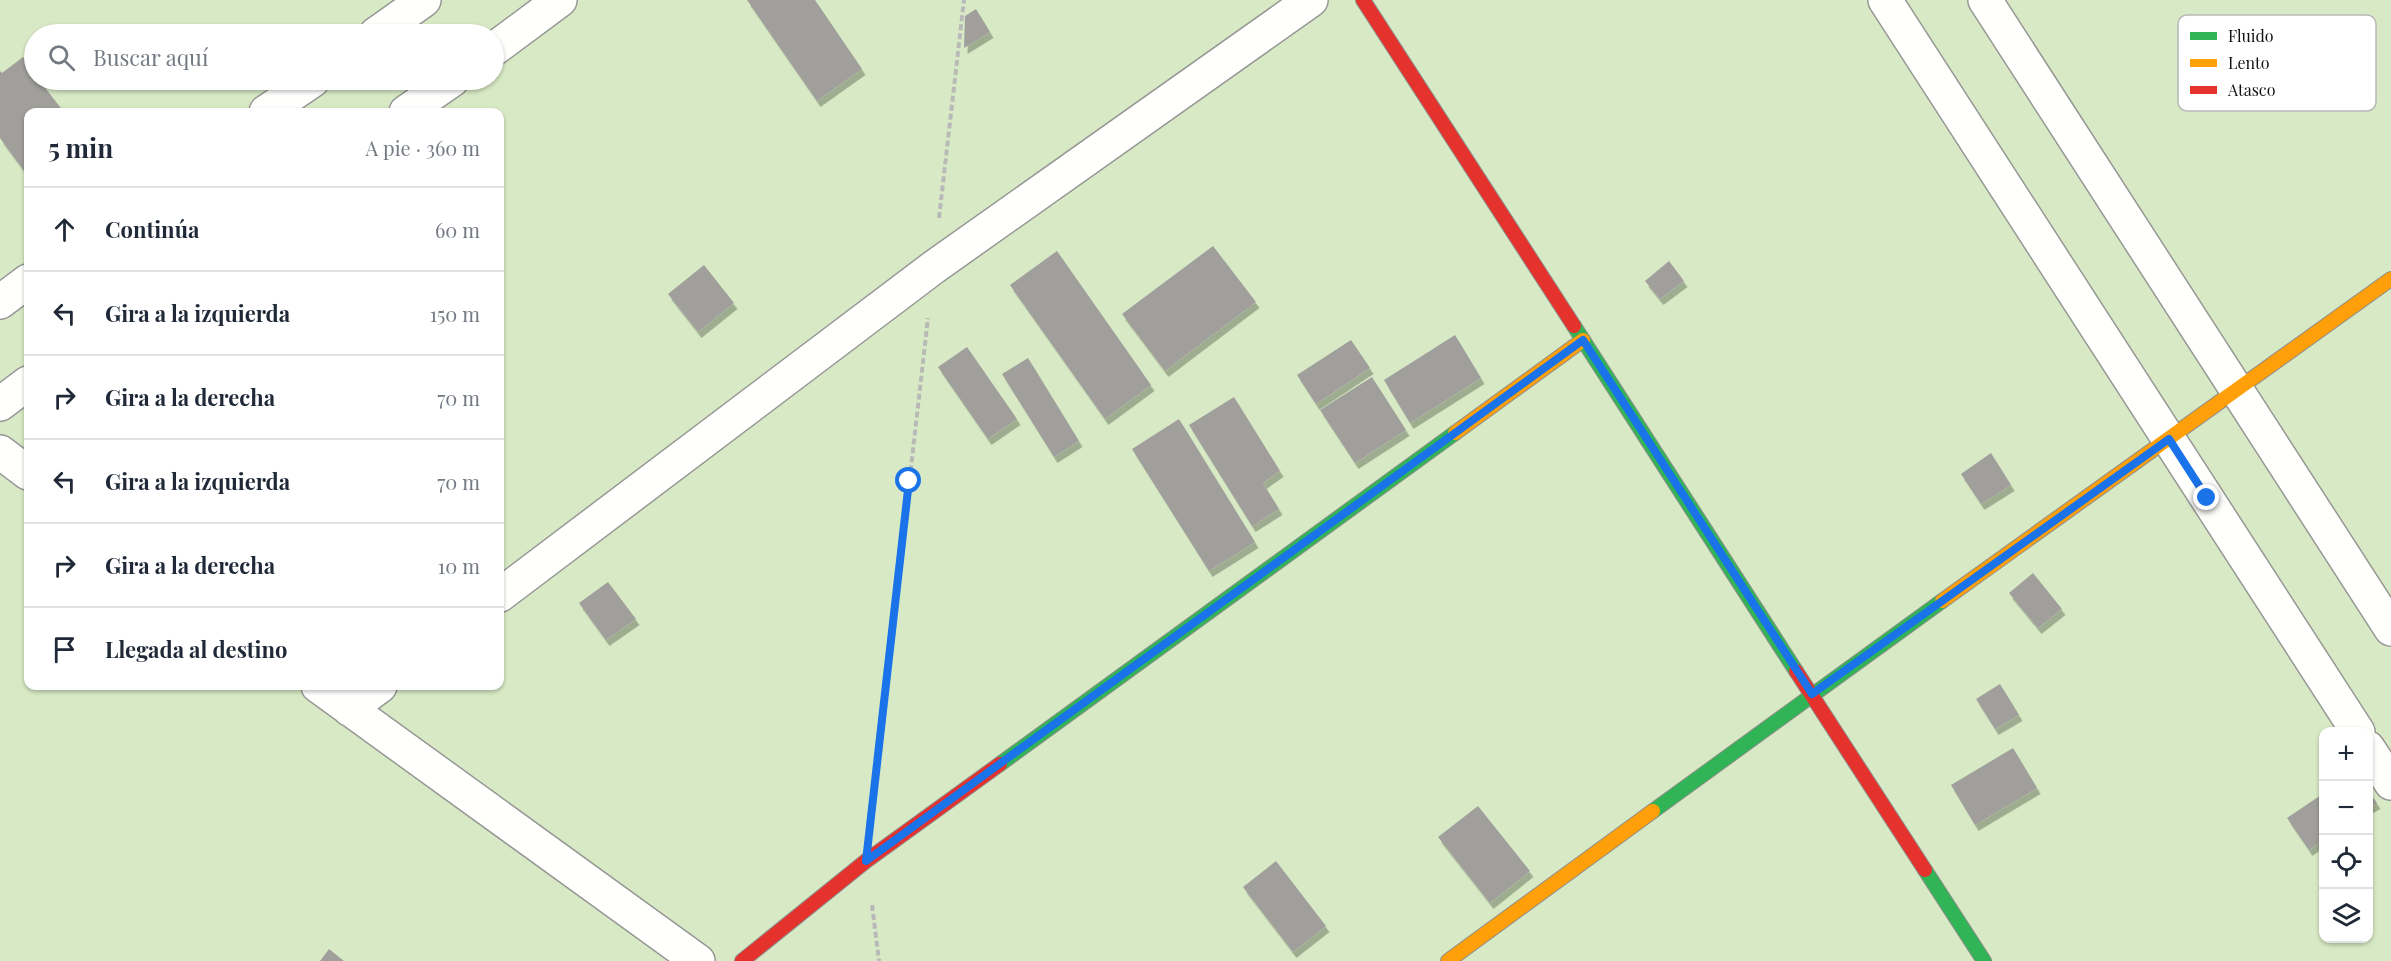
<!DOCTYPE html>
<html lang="es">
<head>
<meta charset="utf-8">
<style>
  :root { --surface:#fff; --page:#f2f2f3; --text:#1f2937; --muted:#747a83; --line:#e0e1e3 }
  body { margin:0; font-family:"Playfair Display",serif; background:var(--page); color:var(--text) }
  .controls { position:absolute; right:18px; bottom:18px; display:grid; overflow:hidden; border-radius:12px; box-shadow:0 2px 4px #0004 }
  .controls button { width:54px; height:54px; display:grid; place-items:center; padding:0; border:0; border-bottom:2px solid var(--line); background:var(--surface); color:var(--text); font:30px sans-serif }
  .stop { position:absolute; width:18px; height:18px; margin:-14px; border:4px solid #1a73e8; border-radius:50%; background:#fff }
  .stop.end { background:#1a73e8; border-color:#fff; box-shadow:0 2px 6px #0008 }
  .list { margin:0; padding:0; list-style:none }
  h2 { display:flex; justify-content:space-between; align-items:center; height:78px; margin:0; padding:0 24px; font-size:26px }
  h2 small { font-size:20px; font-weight:400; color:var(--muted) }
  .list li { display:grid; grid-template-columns:39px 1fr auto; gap:18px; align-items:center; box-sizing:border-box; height:84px; padding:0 24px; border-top:2px solid var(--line) }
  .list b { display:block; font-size:22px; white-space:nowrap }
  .list em { font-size:20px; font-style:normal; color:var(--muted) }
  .icon { flex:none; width:33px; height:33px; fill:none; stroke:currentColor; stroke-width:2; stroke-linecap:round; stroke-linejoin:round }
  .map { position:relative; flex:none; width:2391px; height:961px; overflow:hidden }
  .search { position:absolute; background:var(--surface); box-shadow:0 2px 4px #0004; left:24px; top:24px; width:480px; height:66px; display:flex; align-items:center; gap:15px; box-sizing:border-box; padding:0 21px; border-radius:33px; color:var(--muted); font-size:22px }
  .panel { position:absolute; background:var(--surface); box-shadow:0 2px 4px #0004; left:24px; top:108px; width:480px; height:582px; border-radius:12px }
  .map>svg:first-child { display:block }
  .forest { fill:#d8eac5; fill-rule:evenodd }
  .building { fill:#a19f9c; filter:url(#shadow) }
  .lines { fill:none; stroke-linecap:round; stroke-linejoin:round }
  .street-casing { stroke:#979795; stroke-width:36 }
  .fast-casing { stroke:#8e8d8b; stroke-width:16 }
  .slow-casing { stroke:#8e8d8b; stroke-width:16 }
  .jam-casing { stroke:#8e8d8b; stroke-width:16 }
  .path { stroke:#b9b9b8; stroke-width:4; stroke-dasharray:6 3; stroke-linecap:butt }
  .street { stroke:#fffffe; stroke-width:33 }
  .fast { stroke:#30b455; stroke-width:14 }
  .slow { stroke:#ff9f0a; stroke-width:14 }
  .jam { stroke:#e5322d; stroke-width:14 }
  .route { stroke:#1a73e8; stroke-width:8 }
  .key { fill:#fff; stroke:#b8b8b8; stroke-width:1.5 }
  .key-label { font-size:16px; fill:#111 }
</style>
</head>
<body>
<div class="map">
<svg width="2391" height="961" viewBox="0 0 2391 961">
  <defs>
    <filter id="shadow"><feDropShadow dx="3.5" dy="6" stdDeviation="0" flood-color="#0004"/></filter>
  </defs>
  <rect width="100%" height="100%" fill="#fdfcf7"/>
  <path class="forest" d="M0,0H2391V961H0ZM34,34H494V80H34ZM28,112H500V686H28ZM2324,732H2368V938H2324Z"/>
  <path class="building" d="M747,0H815L862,69L817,101Z
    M976,9L990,32L964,48L965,16Z
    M23,57L34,73V80H39L64,112H28V176L0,138V71L2,73Z
    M1213,246L1256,302L1165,371L1122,314Z
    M1057,251L1151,385L1105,419L1010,285Z
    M1669,261L1684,281L1660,299L1645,281Z
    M704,265L734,303L698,332L668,294Z
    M1455,335L1481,378L1410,423L1384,380Z
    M1351,340L1370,368L1316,404L1297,375Z
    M967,347L1017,419L988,439L938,367Z
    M1028,358L1079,441L1054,457L1002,374Z
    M1372,377L1406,430L1355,463L1320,410Z
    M1234,397L1280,471L1263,483L1279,509L1252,526L1189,425Z
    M1179,419L1255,542L1209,571L1132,449Z
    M1991,453L2011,485L1981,504L1961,474Z
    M2033,573L2062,609L2038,628L2009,593Z
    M608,582L636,619L606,640L579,603Z
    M2000,684L2019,715L1995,729L1976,699Z
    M2013,748L2037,788L1975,825L1951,785Z
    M2368,790L2377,803L2368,808Z
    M2324,793V839L2309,850L2287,818Z
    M1478,806L1530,871L1490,903L1438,837Z
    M1276,861L1326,926L1293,952L1243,887Z
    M329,949L344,961H320Z"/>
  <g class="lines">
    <g class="street-casing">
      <path id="street" d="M1885,0L2358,732
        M1985,0L2391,629
        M376,34L424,0
        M494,49L560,0
        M266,112L313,80
        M406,112L452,80
        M0,302L28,281
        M0,404L28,383
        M0,452L28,473
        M500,595L934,267L1311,0
        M318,686L698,961
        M349,709L380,686
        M2368,748L2391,783"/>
    </g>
    <g class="fast-casing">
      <path id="fast" d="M1574,326L1796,671
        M1000,764L1455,433
        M1653,811L1942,601
        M1925,870L1984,961"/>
    </g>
    <g class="slow-casing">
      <path id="slow" d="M1455,433L1583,340
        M1942,601L2391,279
        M1448,961L1653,811"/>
    </g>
    <g class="jam-casing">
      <path id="jam" d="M1363,0L1574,326
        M1796,671L1925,870
        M742,961L866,861L1000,764"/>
    </g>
    <path class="path" d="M939,218L964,0
      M872,811L928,318
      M872,905L879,961"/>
    <use href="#street" class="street"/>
    <use href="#fast" class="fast"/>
    <use href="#slow" class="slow"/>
    <use href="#jam" class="jam"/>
  </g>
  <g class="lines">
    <path class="route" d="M909,481L866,861L1583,340L1812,694L2169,439L2207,498"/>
  </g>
  <rect x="2178" y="15" width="198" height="96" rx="9" class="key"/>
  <rect x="2190" y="32" width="27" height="8" fill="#30b455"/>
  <rect x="2190" y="59" width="27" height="8" fill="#ff9f0a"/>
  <rect x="2190" y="86" width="27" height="8" fill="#e5322d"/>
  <g class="key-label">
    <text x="2228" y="42">Fluido</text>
    <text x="2228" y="69">Lento</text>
    <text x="2228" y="96">Atasco</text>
  </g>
</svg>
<div class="controls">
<button>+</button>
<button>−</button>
<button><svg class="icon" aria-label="locate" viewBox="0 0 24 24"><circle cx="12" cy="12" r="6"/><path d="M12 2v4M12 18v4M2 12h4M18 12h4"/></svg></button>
<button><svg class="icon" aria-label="layers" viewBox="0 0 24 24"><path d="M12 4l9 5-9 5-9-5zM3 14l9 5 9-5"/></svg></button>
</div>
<div class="stop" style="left:909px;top:481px"></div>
<div class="stop end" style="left:2207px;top:498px"></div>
<div class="search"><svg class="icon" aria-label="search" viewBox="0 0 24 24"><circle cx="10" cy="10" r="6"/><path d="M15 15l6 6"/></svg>Buscar aquí</div>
<section class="panel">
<h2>5 min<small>A pie · 360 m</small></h2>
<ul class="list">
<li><svg class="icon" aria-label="ahead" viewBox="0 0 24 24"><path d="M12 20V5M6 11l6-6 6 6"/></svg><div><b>Continúa</b></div><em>60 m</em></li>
<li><svg class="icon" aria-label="left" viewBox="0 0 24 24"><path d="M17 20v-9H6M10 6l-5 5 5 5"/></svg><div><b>Gira a la izquierda</b></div><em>150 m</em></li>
<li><svg class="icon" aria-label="right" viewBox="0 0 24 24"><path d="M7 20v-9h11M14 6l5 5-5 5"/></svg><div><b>Gira a la derecha</b></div><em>70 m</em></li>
<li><svg class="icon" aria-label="left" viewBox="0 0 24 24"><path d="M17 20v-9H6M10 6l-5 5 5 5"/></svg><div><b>Gira a la izquierda</b></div><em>70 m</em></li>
<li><svg class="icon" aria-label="right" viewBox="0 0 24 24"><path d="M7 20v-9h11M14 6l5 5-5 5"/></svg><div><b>Gira a la derecha</b></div><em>10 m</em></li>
<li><svg class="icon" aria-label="arrive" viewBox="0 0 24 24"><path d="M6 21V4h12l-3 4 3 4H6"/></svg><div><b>Llegada al destino</b></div></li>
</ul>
</section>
</div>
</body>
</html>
